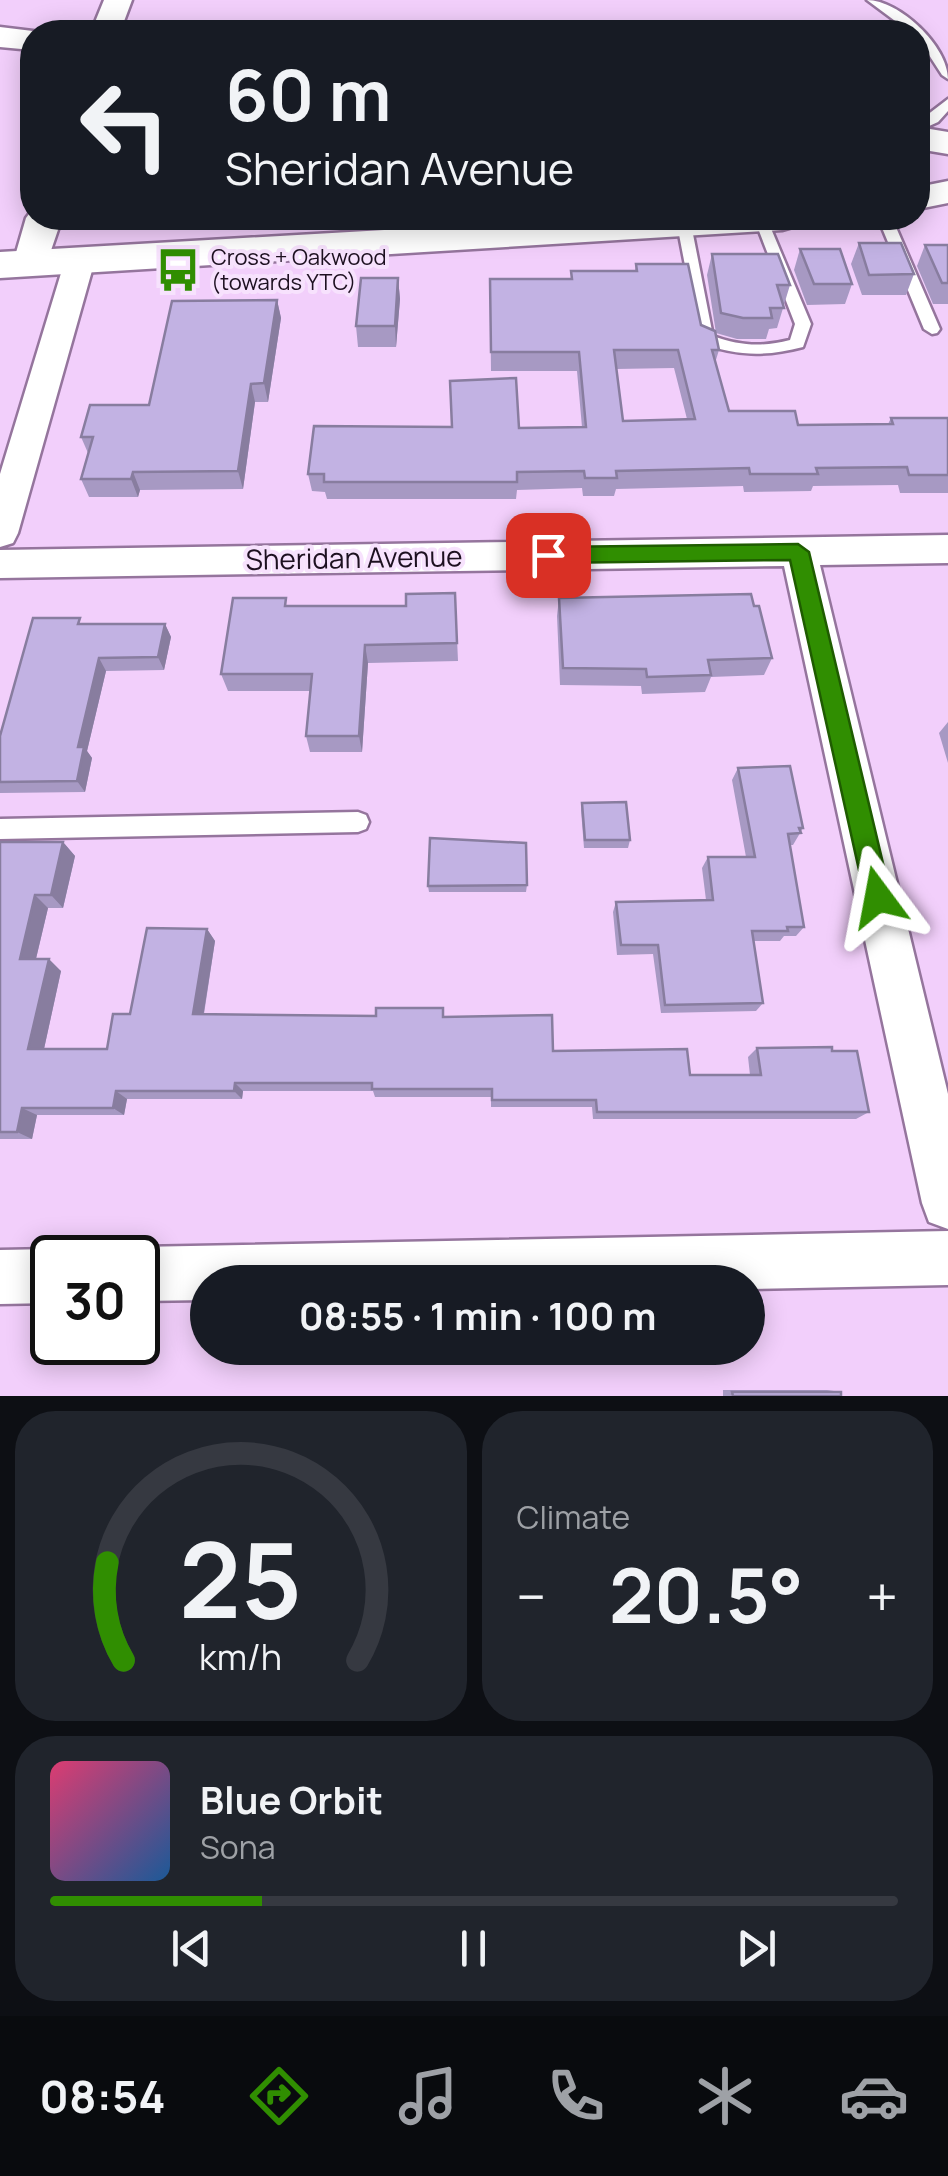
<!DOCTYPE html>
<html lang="en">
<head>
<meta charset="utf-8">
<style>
  :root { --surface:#171b24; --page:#20242c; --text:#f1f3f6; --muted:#9ea1a6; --line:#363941; --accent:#308e01 }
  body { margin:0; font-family:Manrope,sans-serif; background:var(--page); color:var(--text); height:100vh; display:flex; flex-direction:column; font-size:38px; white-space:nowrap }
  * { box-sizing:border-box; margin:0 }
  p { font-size:32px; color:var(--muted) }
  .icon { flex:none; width:55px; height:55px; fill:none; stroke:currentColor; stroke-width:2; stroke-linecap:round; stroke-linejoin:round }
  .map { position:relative; height:1396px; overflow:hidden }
  .side { display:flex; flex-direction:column; gap:15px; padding:15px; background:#0d0f14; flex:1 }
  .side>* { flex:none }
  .banner { position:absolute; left:20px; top:20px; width:910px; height:210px; border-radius:40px; box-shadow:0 5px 25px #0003; background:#171b24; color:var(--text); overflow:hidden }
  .speed { position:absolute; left:30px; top:1235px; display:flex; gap:20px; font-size:50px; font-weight:700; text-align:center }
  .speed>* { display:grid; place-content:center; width:130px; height:130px; border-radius:50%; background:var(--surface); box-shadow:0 5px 25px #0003; line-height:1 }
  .speed .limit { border:5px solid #111; border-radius:15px; background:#fff; color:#111 }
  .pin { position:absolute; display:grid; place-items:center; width:85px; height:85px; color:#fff; margin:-42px; border-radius:20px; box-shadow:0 5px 15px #0006 }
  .me { position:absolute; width:110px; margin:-55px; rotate:347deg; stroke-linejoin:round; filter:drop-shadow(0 0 8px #0008) }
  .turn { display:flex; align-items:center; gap:35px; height:210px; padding:0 40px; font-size:45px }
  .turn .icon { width:130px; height:130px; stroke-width:2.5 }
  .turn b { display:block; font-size:70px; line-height:85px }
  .big { font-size:75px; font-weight:700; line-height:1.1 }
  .side .card { flex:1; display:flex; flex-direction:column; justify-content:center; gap:15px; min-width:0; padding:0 35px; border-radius:40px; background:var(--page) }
  .side .dial { align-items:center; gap:0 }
  .dial svg { height:260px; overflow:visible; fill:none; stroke:var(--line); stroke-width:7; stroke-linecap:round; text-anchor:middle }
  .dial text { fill:var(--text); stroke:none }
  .song { display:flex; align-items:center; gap:30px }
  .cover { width:120px; height:120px; border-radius:15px; background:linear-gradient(135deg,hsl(340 70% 55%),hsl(210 70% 35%)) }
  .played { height:10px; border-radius:5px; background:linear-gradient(90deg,var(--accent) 25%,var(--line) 25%) }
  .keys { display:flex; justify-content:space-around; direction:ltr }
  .heat { display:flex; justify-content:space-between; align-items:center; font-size:55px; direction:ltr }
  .side .tiles { flex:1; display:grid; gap:15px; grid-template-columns:1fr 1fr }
  .card:last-child { grid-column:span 2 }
  .trip { position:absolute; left:190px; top:1265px; width:575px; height:100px; border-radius:50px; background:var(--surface); box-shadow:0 5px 25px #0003; font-weight:700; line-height:100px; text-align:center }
  .tabs { display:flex; height:160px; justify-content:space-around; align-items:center; background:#090b0e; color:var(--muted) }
  .tabs .icon { width:70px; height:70px }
  .tabs .active { color:var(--accent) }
  .tabs b { font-size:45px; color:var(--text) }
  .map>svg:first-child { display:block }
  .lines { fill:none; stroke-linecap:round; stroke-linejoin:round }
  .service-casing { stroke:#95759d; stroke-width:5 }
  .minor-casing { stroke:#95759d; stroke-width:5 }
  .tertiary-casing { stroke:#95759d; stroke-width:5 }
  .secondary-casing { stroke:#95759d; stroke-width:5 }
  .primary-casing { stroke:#95759d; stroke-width:5 }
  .service { fill:#fff; fill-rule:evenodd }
  .minor { fill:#fff; fill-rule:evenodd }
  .tertiary { fill:#fff; fill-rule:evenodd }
  .secondary { fill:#fff; fill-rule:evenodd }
  .primary { fill:#fff; fill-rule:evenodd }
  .wall { fill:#a799c3; fill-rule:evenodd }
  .shaded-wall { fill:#887d9f }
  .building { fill:#c2b2e3; stroke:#887d9f; stroke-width:2.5; fill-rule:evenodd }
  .route { fill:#308e01; stroke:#1f5c01; stroke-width:2.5 }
  .labels { text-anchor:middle; stroke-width:8; stroke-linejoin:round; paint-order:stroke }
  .far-poi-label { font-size:22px; fill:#1d1020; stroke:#f7e2fd; text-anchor:start }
  .street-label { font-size:28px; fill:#1d1020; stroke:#f7e2fd }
</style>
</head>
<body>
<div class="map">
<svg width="948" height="1396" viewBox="0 0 948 1396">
  <rect width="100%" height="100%" fill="#f2cffb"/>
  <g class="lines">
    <g class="service-casing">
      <path id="service" d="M 867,0 C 899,0 948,46 948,79 L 942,75 L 918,38 L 918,32 L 910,32 Z
        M 948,99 L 948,111 L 938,122 L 918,131 L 918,122 Z
        M 754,218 L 767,219 L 811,324 L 803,347 C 765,357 737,356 700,343 L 677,224 L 684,220 L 691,224 L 713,336 C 740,346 763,347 790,340 L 795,324 Z
        M 878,218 L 892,218 L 940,329 L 937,333 L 932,334 L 924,329 Z
        M 358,812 L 366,815 L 369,822 L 366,829 L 358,832 L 0,839 L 0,819 Z"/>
    </g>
    <g class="minor-casing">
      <path id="minor" d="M 80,251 L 90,254 L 95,260 L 18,533 L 13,543 L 0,547 L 0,474 L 65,260 L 70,254 Z
        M 948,535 L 948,563 L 820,565 L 948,1094 L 948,1229 L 929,1222 L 922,1203 L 784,566 L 0,578 L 0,550 Z
        M 948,1231 L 948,1285 L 748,1289 L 748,1282 L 208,1282 L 208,1300 L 138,1301 L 138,1258 L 118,1258 L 138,1247 Z
        M 52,1249 L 71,1258 L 52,1258 L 52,1303 L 0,1304 L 0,1250 Z"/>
    </g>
    <g class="tertiary-casing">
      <path id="tertiary" d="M 104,0 L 132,0 L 120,32 L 91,32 Z
        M 32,210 L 32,218 L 62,218 L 44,271 L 31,274 L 18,271 L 13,263 L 26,218 Z"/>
    </g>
    <g class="secondary-casing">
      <path id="secondary" d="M 948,181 L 948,203 L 918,209 L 918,187 Z
        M 593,218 L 801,218 L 796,226 L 782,230 L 0,278 L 0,252 Z"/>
    </g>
    <g class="primary-casing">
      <path id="primary" d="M 0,27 L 41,32 L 32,32 L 32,50 L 0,47 Z
        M 918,127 L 948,132 L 948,154 L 918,149 Z"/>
    </g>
    <use href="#service" class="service"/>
    <use href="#minor" class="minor"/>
    <use href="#tertiary" class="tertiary"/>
    <use href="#secondary" class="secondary"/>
    <use href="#primary" class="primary"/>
  </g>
  <path class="wall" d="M 859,243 L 914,274 L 906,295 L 862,295 L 851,264 Z
    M 925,245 L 948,245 L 948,304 L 933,304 L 917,266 Z
    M 800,249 L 852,284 L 845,304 L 807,305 L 794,270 Z
    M 712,254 L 790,285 L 777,328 L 769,329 L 766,339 L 737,339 L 716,333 L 707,275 Z
    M 636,264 L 701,325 L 719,350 L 715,363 L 729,411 L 798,425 L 888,424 L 891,418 L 948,418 L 948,493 L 900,493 L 898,485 L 813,486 L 811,491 L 744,492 L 743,486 L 616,489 L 614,496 L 583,496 L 582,488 L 517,490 L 516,499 L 327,499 L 325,492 L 312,491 L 308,474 L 519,428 L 582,427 L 577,371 L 491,371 L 490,279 L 571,279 L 571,271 L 635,271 ZM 674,368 L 687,419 L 623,421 L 616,369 Z
    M 398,278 L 400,299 L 396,347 L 358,347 L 356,326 Z
    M 277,300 L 281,318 L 268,402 L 255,402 L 243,489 L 140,490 L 138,497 L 89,497 L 81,479 L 88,453 L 81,437 L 149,405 Z
    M 455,593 L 458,661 L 368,663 L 362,752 L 310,752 L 306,736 L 310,691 L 228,691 L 221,674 L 288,606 L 406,606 Z
    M 559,598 L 754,606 L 772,658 L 764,675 L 711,677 L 705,692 L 642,694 L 641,686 L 560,685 L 557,616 Z
    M 83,624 L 165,624 L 171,637 L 164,670 L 106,671 L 87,751 L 92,758 L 85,792 L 0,793 L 0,736 Z
    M 948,722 L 948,763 L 939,733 Z
    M 738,768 L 803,828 L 793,845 L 790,845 L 804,927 L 796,936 L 784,936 L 780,941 L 753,941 L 763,1003 L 756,1011 L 661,1013 L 653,954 L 617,955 L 613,912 L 616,902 L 706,900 L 702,868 L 708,857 L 746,857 L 732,780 Z
    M 582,803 L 630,840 L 628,848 L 584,848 L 581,810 Z
    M 0,842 L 63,842 L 75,856 L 63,908 L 48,908 L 36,959 L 61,971 L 44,1049 L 107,1049 L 130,1014 L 207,929 L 215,941 L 204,1014 L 376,1016 L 443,1008 L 444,1017 L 553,1051 L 690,1075 L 750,1075 L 748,1057 L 757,1048 L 832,1051 L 869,1112 L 856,1119 L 593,1119 L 592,1107 L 491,1107 L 491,1097 L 375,1097 L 373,1091 L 243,1091 L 242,1099 L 127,1099 L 124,1115 L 37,1115 L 32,1139 L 0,1139 Z
    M 527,885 L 526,892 L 429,892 L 428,886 Z
    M 723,1390 L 827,1390 L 841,1392 L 841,1396 L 723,1396 Z"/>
  <path class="shaded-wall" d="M 398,278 L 400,299 L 396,347 L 395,326 Z
    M 277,300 L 281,318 L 268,402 L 264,383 Z
    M 251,384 L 255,402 L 243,489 L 238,471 Z
    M 133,472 L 140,490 L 138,497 L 131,479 Z
    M 165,624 L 171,637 L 164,670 L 158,657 Z
    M 365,645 L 368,663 L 362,752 L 359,736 Z
    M 99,658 L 106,671 L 87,751 L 92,758 L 85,792 L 77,781 L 78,747 Z
    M 63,842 L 75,856 L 63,908 L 51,895 Z
    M 35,895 L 48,908 L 33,971 L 20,959 Z
    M 207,929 L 215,941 L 202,1024 L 193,1014 Z
    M 49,959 L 61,971 L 42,1058 L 28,1049 Z
    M 235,1083 L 243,1091 L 242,1099 L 234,1091 Z
    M 116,1091 L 127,1099 L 124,1115 L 113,1108 Z
    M 22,1108 L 37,1115 L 32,1139 L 17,1132 Z"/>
  <path class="building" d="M 859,243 L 901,243 L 914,274 L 869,275 Z
    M 925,245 L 948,245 L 948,283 L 942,283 Z
    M 800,249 L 840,249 L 852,284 L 814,284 Z
    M 712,254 L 778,254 L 790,285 L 777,285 L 784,308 L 770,308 L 772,318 L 743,318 L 721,313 Z
    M 636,264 L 688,264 L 701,325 L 715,331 L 719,350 L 712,350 L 729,411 L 795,411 L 798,425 L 893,424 L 891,418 L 948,418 L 948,475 L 909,475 L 907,467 L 816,468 L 818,474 L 750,474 L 749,468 L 616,471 L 617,478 L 585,478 L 584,471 L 517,472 L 517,482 L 324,482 L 324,474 L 308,474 L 314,426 L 452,427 L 450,381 L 516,378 L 519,428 L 586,427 L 579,352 L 491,352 L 490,279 L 572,279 L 571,271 L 637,271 ZM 614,350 L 678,350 L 695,419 L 623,421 Z
    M 361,278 L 398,278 L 395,326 L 356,326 Z
    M 277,300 L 264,383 L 251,384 L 238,471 L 133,472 L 131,479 L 81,479 L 93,437 L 81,437 L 90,405 L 149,405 L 172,301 Z
    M 455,593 L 457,643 L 365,645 L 359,736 L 306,736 L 312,674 L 221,674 L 233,598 L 286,598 L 285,606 L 406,606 L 406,594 Z
    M 751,594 L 754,606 L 759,606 L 772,658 L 708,660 L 711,675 L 647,677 L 646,669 L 563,668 L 559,598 Z
    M 33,618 L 80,618 L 78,624 L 165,624 L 158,657 L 99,658 L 78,747 L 84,747 L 77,781 L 0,782 L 0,736 Z
    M 790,766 L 803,828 L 799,828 L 801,833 L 788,834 L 804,927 L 787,927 L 788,931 L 752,931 L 763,1003 L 665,1005 L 658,945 L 621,945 L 616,902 L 713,900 L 708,857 L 755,857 L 738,768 Z
    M 626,802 L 630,840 L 585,840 L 582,803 Z
    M 430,838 L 526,843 L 527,885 L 428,886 Z
    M 0,842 L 63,842 L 51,895 L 35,895 L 20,959 L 49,959 L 28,1049 L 107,1049 L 113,1014 L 130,1014 L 147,928 L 207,929 L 193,1014 L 376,1016 L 376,1008 L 443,1008 L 443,1017 L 552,1015 L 553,1051 L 687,1049 L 690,1075 L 761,1075 L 757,1048 L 832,1047 L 832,1051 L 857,1051 L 869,1112 L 597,1112 L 596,1100 L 492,1100 L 492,1089 L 372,1089 L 372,1083 L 235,1083 L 234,1091 L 116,1091 L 113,1108 L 22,1108 L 17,1132 L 0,1132 Z
    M 732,1392 L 841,1392 L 841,1396 L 733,1396 Z"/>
  <path class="route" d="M 798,544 L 809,552 L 891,897 L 887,906 L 878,909 L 869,906 L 865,897 L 790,560 L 548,563 L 538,555 L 548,547 Z"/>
  <defs>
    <g id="bus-bare" transform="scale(3.45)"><path d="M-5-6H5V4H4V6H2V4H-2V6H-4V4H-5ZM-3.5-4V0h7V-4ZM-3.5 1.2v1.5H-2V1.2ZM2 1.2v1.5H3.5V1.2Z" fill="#308e01" stroke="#f7e2fd" stroke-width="2.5" paint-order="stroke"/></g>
  </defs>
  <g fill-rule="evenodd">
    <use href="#bus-bare" x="178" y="270"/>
  </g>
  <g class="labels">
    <g class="far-poi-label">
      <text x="211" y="265">Cross + Oakwood<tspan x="211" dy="25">(towards YTC)</tspan></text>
    </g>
    <g class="street-label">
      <text transform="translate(354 558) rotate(-1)" y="10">Sheridan Avenue</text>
    </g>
  </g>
</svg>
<div class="speed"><div class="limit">30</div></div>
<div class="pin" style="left:548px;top:555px;background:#d93025"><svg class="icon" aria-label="arrive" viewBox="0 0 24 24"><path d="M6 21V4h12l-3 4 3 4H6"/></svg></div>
<svg class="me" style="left:878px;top:897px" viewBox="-20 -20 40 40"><path d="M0-17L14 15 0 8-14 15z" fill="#308e01" stroke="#fff" stroke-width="4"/></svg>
<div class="trip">08:55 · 1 min · 100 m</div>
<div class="banner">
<div class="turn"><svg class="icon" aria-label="left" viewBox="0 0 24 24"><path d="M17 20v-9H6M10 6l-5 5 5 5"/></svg><div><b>60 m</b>Sheridan Avenue</div></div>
</div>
</div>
<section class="side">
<div class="tiles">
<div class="card dial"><svg viewBox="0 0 100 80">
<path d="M14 69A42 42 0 1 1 86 69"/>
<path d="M14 69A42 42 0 0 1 9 39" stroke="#308e01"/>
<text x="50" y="56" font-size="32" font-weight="700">25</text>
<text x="50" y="72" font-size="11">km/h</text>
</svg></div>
<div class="card"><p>Climate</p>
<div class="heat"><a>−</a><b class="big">20.5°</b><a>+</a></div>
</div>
<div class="card">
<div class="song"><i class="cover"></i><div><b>Blue Orbit</b><p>Sona</p></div></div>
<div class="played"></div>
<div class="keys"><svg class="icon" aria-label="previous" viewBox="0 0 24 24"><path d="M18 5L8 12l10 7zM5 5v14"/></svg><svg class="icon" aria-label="pause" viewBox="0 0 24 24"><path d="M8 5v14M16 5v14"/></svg><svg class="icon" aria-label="next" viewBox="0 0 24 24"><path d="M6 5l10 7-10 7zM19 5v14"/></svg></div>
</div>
</div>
</section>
<nav class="tabs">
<b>08:54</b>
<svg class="icon active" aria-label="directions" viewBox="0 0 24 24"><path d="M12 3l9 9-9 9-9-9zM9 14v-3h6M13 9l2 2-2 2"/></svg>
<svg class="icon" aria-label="music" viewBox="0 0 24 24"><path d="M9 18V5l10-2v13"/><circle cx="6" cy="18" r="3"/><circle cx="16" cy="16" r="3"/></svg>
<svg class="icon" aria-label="phone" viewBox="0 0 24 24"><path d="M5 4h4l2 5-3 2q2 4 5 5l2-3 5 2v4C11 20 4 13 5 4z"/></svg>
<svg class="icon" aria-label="climate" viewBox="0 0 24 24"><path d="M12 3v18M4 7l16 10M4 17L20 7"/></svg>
<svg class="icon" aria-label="car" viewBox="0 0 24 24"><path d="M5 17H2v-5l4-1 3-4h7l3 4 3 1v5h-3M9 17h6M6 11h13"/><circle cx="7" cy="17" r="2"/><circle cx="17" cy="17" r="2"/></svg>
</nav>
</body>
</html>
